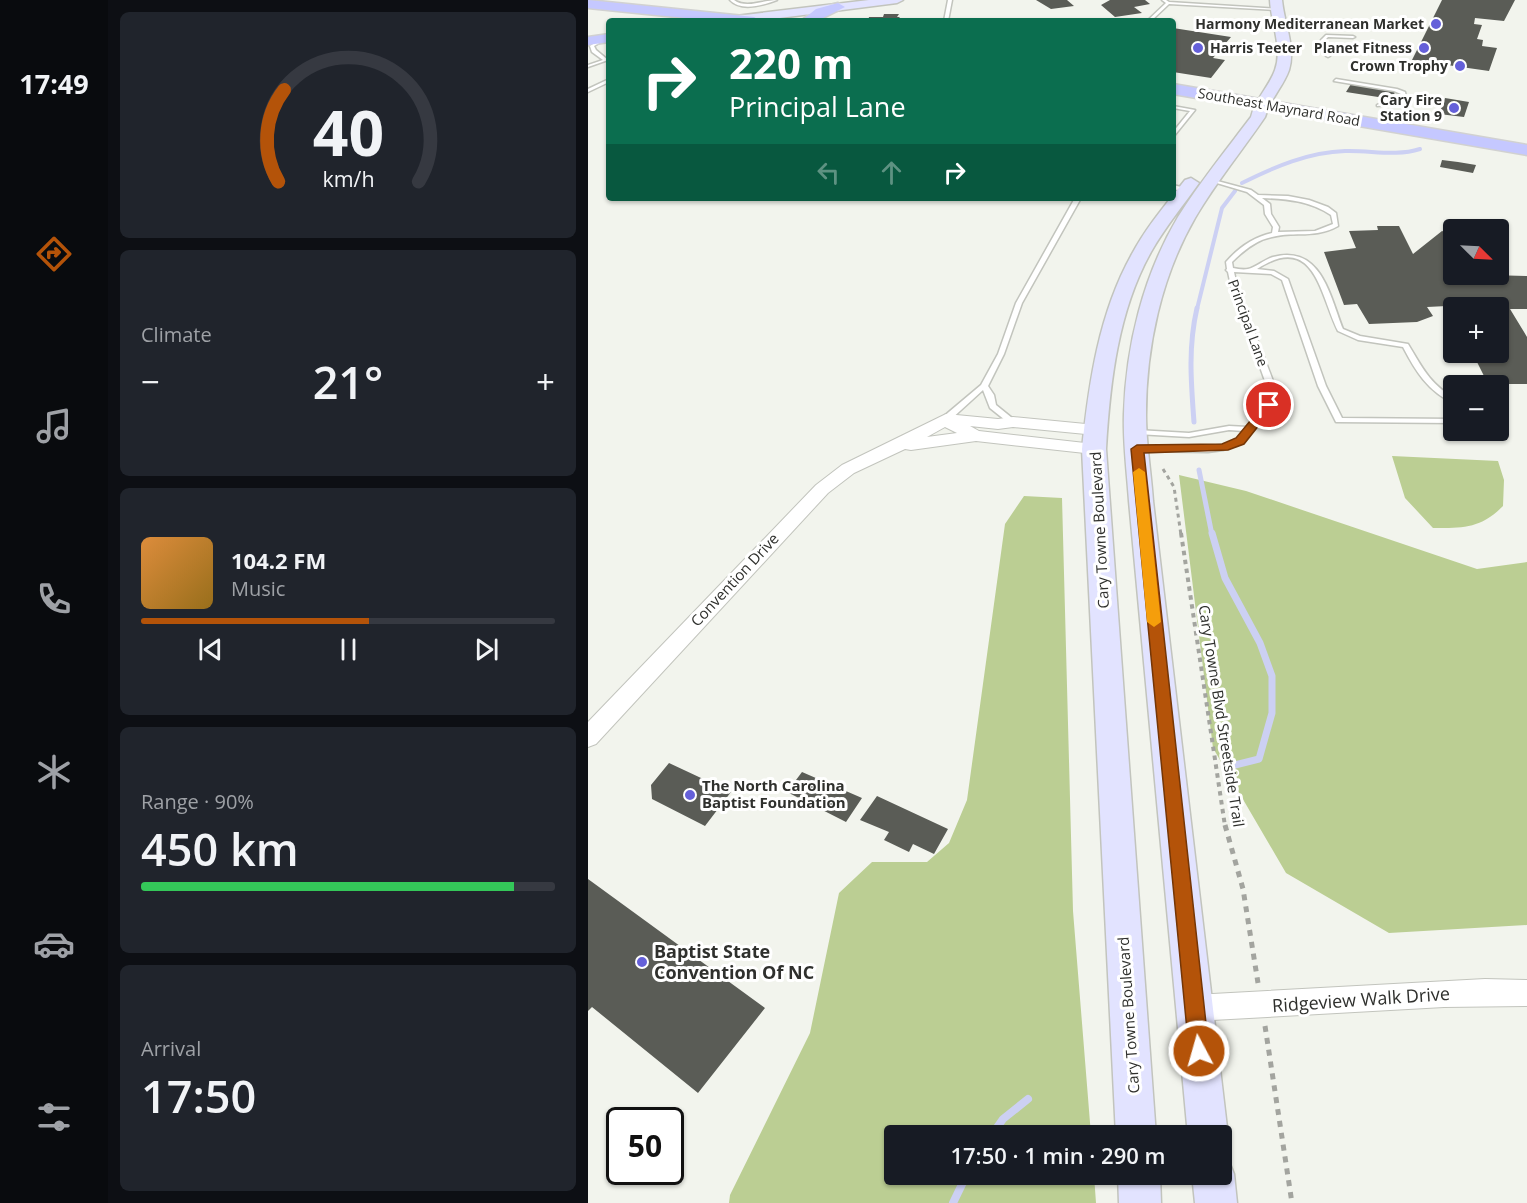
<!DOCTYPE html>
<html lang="en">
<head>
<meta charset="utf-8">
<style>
  :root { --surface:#171b24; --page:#20242c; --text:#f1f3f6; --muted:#9ea1a6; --line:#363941; --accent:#b45309 }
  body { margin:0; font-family:"Open Sans",sans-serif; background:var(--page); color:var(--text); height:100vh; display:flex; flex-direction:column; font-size:22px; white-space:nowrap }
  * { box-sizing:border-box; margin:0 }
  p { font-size:20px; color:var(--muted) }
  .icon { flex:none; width:33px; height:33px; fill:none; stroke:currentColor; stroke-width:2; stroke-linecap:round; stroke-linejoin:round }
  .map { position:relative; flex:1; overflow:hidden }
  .details { display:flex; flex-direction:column; gap:12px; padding:12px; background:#0d0f14; width:480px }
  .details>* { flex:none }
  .hud { position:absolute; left:18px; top:18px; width:570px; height:183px; border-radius:6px; box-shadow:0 2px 4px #0004; background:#0b6e4f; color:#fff; overflow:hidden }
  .needle { width:39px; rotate:114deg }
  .controls { position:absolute; left:855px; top:219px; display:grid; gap:12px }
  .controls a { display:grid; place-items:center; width:66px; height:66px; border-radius:6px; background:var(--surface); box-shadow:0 2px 4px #0004; font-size:30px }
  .speed { position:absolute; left:18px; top:1107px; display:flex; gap:12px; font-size:30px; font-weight:700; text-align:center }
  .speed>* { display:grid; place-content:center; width:78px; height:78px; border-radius:50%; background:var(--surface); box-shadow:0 2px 4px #0004; line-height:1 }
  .speed .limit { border:3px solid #111; border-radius:9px; background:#fff; color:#111 }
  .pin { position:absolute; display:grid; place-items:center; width:51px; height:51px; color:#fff; margin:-26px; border:3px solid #fff; border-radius:50%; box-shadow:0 2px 6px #0007 }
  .me { position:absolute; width:66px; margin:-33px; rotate:354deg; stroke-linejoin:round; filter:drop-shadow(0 0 4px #0008) }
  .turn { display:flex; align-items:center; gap:21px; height:126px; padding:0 24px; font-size:27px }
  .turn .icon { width:78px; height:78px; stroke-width:2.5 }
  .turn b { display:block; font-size:42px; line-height:51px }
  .lanes { display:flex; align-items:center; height:57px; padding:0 24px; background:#0003; justify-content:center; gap:30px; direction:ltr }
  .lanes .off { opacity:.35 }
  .big { font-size:45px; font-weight:600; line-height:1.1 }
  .details .tile { flex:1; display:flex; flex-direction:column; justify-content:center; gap:9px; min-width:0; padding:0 21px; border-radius:9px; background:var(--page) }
  .details .dial { align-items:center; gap:0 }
  .dial svg { height:156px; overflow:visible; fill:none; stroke:var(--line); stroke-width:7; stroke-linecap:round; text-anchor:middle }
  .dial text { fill:var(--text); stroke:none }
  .song { display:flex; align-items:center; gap:18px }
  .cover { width:72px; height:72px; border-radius:9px; background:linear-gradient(135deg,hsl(30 70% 55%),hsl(40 70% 35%)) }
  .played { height:6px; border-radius:3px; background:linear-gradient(90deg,var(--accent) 55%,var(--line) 55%) }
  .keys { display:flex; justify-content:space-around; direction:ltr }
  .heat { display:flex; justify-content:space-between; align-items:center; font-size:33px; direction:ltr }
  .charge { height:9px; border-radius:4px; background:linear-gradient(90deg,#34c759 90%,var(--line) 0) }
  .trip { position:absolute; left:296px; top:1125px; width:348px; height:60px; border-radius:6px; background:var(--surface); box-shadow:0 2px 4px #0004; font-weight:600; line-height:60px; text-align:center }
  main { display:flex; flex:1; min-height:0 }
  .tabs { display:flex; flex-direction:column; width:108px; justify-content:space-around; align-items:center; background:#090b0e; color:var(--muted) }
  .tabs .icon { width:42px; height:42px }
  .tabs .selected { color:var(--accent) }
  .tabs b { font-size:27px; color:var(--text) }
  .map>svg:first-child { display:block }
  .green { fill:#bbce93 }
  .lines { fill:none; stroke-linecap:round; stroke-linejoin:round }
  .stream-far3 { stroke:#ccd0f3; stroke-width:4 }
  .stream-far2 { stroke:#ccd0f3; stroke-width:5 }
  .stream-far1 { stroke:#ccd0f3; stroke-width:7 }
  .stream { stroke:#ccd0f3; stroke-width:8 }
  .building { fill:#5a5c56 }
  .lane-casing { stroke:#c2c4bd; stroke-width:3 }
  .street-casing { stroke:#c2c4bd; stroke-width:2 }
  .secondary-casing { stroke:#c2c4bd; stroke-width:3 }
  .primary-casing { stroke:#d1d1d1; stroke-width:3 }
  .path-far2 { stroke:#a3a49f; stroke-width:3; stroke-dasharray:4 4; stroke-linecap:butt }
  .path-far1 { stroke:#a3a49f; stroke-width:4; stroke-dasharray:4.5 4.5; stroke-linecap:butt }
  .path { stroke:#a3a49f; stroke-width:5; stroke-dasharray:6 6; stroke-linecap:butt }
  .lane { fill:#fff; fill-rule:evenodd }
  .street { fill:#fff; fill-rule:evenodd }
  .secondary { fill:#e2e3ff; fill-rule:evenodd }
  .primary { fill:#c5c8ff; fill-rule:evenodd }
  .route { fill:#b45309; stroke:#753606; stroke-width:1.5 }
  .slow { fill:#f59e0b }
  .poi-dot { fill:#6560d9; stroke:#fff; stroke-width:2 }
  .labels { text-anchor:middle; stroke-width:6; stroke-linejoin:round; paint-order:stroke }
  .far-poi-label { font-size:14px; font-weight:bold; fill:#2f302d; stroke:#fff; text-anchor:end }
  .far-street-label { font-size:14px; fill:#2f302d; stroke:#fff }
  .street-label { font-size:15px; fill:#2f302d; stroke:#fff }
  .poi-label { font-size:15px; font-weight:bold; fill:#2f302d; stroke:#fff; text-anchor:start }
  .near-poi-label { font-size:18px; font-weight:bold; fill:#2f302d; stroke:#fff; text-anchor:start }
  .near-street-label { font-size:18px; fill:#2f302d; stroke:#fff }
</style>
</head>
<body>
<main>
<nav class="tabs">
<b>17:49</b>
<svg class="icon selected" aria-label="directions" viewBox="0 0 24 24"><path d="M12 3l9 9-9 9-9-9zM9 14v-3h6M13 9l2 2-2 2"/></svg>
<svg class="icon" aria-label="music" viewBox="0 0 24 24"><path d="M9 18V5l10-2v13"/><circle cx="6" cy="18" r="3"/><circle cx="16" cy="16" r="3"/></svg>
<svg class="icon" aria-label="phone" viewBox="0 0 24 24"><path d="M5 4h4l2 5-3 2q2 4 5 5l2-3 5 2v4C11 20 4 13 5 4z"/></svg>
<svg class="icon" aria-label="climate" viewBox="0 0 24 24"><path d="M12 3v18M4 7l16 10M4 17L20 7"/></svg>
<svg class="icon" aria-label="car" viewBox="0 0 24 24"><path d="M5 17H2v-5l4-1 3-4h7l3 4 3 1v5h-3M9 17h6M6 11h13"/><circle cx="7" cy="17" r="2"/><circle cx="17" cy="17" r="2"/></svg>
<svg class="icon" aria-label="filters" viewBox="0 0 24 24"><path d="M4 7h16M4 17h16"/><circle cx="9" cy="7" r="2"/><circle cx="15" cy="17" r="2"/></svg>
</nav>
<section class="details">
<div class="tile dial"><svg viewBox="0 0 100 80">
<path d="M14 69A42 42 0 1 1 86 69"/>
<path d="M14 69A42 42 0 0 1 17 22" stroke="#b45309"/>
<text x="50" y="56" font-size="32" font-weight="700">40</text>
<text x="50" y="72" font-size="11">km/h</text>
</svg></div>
<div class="tile"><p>Climate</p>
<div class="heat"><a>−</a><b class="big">21°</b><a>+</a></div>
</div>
<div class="tile">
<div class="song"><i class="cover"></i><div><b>104.2 FM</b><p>Music</p></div></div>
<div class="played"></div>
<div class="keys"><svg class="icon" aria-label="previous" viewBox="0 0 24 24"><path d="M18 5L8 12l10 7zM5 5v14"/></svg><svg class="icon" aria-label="pause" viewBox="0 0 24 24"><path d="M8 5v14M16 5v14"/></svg><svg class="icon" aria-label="next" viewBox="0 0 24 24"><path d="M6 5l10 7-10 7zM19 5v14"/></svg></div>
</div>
<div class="tile"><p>Range · 90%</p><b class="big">450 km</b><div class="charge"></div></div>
<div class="tile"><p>Arrival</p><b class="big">17:50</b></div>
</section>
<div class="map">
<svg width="939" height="1203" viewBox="0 0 939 1203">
  <rect width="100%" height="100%" fill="#f2f4ed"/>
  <path class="green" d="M 804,456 L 910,461 L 916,480 L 915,506 C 892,529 875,528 845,528 L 817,498 Z
    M 591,475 L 658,491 L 889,569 L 939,562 L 939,925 L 801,933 L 698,873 L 625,748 Z
    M 436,496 L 474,498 L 485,911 L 503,1135 L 306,1136 L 306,1174 L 506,1175 L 508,1203 L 141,1203 L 142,1195 L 222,1033 L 251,893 L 284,862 L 339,862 L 361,843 L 379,800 L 417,524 Z"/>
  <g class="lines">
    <path class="stream-far3" d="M 654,183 C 686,167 721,152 757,151 C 783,150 807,157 832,149
      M 609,309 L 634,208 L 647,191"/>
    <path class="stream-far2" d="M 606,422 C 603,382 600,347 609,308
      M 611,470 L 624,535"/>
    <path class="stream-far1" d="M 624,533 L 637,578 L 672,643 L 684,676 L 684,713 L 671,759 L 647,765"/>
    <path class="stream" d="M 403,1136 L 415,1119 L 440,1099
      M 365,1203 L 379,1174"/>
  </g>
  <path class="building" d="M 448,0 L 479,0 L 486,6 L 463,9 Z
    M 557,0 L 562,4 L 546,7 L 554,13 L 527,17 L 513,5 L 522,0 Z
    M 854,0 L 927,0 L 916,21 L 887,18 L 886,24 L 894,25 L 889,39 L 895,40 L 894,46 L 909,48 L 901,71 L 824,60 Z
    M 296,14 L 311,14 L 309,17 L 312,17 L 308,21 L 280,21 L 281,17 L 295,17 Z
    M 585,28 L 643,37 L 625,58 L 637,60 L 623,78 L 585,72 Z
    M 740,44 L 751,44 L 756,53 L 742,51 Z
    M 763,84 L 799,90 L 808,91 L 803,99 L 758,92 Z
    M 857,98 L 881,102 L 876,117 L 851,114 Z
    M 854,160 L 870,162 L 888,165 L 885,173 L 852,167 Z
    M 789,226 L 811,226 L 825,254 L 854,231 L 866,235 L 866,274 L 939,276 L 939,309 L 922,309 L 939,337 L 939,384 L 900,384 L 884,352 L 910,352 L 910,308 L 866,308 L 866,318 L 859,306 L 839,307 L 845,316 L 829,322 L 781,324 L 769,304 L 756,305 L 736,252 L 768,248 L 761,231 L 790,230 Z
    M 81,763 L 143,792 L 117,826 L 64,799 L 63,785 Z
    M 214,772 L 274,798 L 258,822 L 199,792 Z
    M 289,796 L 360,829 L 346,854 L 325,844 L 321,852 L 296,840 L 301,832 L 272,820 Z
    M 0,879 L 177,1008 L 110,1093 L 4,1007 L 0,1011 Z"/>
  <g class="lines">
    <g class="lane-casing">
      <path id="lane" d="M 142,0 L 146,0 C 158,9 175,0 189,0 C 176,5 153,12 142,0 Z
        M 360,0 L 364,0 L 360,21 L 356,21 Z
        M 574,0 L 578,0 L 581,2 L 690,9 L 688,10 L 581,4 L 563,21 L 559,21 L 578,3 Z
        M 738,35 L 765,36 L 767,37 L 765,38 L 740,37 L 737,40 L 742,56 L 740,57 L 738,56 L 733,40 Z
        M 15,38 L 16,40 L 6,46 L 8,50 L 20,60 L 0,67 L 0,65 L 15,60 L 4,52 L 2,46 Z
        M 21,79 L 21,82 L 0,92 L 0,89 Z
        M 748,79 L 809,89 L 817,92 L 818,97 L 814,104 L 789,106 L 789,105 L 791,104 L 810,102 L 814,97 L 813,94 L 806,91 L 746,81 Z
        M 585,106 L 607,110 L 586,136 L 585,132 L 602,111 L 585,108 Z
        M 622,179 L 663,190 L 670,195 L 700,196 L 721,200 L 740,207 L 748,213 L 750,226 C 727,239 708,231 684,237 C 668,240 655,251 644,262 L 645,268 C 650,269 655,270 660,269 C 667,268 677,259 685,257 C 733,244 742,296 755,329 L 772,336 L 820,344 C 834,367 841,383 866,398 L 866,403 C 840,392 827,370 815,347 L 770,340 L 750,331 C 732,295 727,231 669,269 L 686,271 L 700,279 L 738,386 L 754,418 L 866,419 L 866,423 L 748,422 L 730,386 L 694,280 L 683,274 L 646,272 L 649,286 L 685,381 L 687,397 L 685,405 L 655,443 L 635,450 L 620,452 L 547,451 L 546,449 L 547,447 L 550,446 C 572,446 633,451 650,439 C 652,437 654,434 656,431 L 641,430 L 601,437 L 549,434 L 545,432 L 549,430 L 601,433 L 641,426 L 660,427 L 677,405 L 679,397 L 677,381 L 643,286 L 640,272 L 638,270 L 639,269 L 638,262 C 650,248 666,237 684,233 L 685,227 L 677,214 L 676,205 L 659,192 L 622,181 ZM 674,198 C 699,199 722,201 743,215 L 745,224 L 727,231 L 690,232 L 691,227 L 683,214 L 682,204 Z
        M 585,185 L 601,189 L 602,190 L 599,192 L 585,189 Z
        M 487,198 L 493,198 L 434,303 L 416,354 L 400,386 L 406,395 L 408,405 L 429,422 L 425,424 L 422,424 L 402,408 L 395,390 L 361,421 L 355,421 L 355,417 L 393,385 L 410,354 L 428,303 Z"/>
    </g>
    <g class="street-casing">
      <path id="street" d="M 358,414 L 410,419 L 425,417 L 508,425 L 514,426 L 516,430 L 514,434 L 508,435 L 425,427 L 410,429 L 382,426 L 391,431 L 506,444 L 512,445 L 514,449 L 512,453 L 506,454 L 388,441 L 323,450 L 317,449 L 266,473 L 240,493 L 8,744 L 0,747 L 0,722 L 228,485 L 254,465 ZM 357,427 L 369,433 L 339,437 Z
        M 897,979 L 939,980 L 939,1006 L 856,1007 L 606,1021 L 596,1018 L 593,1008 L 596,998 L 606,995 Z"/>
    </g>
    <g class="secondary-casing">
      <path id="secondary" d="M 281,0 L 315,0 L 309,3 L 169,21 L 142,20 L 148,16 Z
        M 682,0 L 694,0 C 696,23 708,47 701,70 C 695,87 682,99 677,117 C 654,151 628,182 607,218 C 573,277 558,347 558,415 C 558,444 563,472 565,501 L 640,1136 L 633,1151 L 633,1136 L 600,1136 L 541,501 C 539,472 535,443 536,414 C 538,346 555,276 590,217 C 612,182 638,150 663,117 C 667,99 681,87 687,70 C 695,48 683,23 682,0 Z
        M 603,178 L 611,183 C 595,206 577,227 563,252 C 530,311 522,382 518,449 L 568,1136 L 528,1136 L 494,449 C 501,382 511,313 544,254 C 559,226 579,203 597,180 Z
        M 633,1157 L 640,1159 L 646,1174 L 649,1203 L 607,1203 L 604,1174 L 633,1174 Z
        M 530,1174 L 572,1174 L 573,1203 L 531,1203 Z"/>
    </g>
    <g class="primary-casing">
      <path id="primary" d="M 0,0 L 166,17 L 173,21 L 127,21 L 0,8 Z
        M 250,3 L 257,7 L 229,21 L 213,21 L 228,9 Z
        M 21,34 L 21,42 L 0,45 L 0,37 Z
        M 585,84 L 939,145 L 939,155 L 585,94 Z"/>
    </g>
    <path class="path-far2" d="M 575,469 L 586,487 L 593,535"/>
    <path class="path-far1" d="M 593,533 L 637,826"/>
    <path class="path" d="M 637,825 L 655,889 L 670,983
      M 677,1026 L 704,1203"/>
    <use href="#lane" class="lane"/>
    <use href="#street" class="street"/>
    <use href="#secondary" class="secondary"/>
    <use href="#primary" class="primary"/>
  </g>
  <path class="route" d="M 681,402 L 687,405 L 656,444 L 640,450 L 556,453 L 621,1051 L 618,1057 L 611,1060 L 604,1057 L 601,1051 L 543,449 L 549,445 L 634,444 L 648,438 L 677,403 Z"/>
  <path class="slow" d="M 551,468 L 557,472 L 573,622 L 566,627 L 559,622 L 545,472 Z"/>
  <g class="poi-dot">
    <circle cx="848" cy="24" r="6"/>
    <circle cx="610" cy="48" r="6"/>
    <circle cx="836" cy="48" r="6"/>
    <circle cx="872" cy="66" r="6"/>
    <circle cx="866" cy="108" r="6"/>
    <circle cx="102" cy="795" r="6"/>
    <circle cx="54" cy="962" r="6"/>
  </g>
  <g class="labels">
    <g class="far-poi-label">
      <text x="836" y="29">Harmony Mediterranean Market</text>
      <text x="622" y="53" text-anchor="start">Harris Teeter</text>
      <text x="824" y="53">Planet Fitness</text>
      <text x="860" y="71">Crown Trophy</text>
      <text x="854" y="105">Cary Fire<tspan x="854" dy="16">Station 9</tspan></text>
    </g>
    <g class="far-street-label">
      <text transform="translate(691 107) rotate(10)" y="5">Southeast Maynard Road</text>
      <text transform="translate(660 323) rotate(70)" y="5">Principal Lane</text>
    </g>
    <g class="street-label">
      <text transform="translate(512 530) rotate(-93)" y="5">Cary Towne Boulevard</text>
      <text transform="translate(147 580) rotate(-47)" y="5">Convention Drive</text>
      <text transform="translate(633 716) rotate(81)" y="5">Cary Towne Blvd Streetside Trail</text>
      <text transform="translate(541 1015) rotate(-94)" y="5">Cary Towne Boulevard</text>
    </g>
    <g class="poi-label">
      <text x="114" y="791">The North Carolina<tspan x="114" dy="17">Baptist Foundation</tspan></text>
    </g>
    <g class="near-poi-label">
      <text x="66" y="958">Baptist State<tspan x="66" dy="21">Convention Of NC</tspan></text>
    </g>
    <g class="near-street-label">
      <text transform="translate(773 1000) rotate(-4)" y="6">Ridgeview Walk Drive</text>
    </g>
  </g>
</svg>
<div class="controls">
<a><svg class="needle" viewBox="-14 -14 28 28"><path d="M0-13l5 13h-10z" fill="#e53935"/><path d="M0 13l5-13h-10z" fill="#9ea1a6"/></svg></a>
<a>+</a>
<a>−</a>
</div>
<div class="speed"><div class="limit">50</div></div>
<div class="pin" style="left:681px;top:405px;background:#d93025"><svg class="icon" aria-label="arrive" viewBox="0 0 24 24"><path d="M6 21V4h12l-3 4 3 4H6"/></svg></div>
<svg class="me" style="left:611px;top:1051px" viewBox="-20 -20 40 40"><circle r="17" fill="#b45309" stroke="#fff" stroke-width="3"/><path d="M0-11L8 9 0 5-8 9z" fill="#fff"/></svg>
<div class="trip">17:50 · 1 min · 290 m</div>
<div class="hud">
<div class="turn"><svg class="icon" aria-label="right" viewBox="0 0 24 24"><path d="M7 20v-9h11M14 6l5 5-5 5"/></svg><div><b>220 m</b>Principal Lane</div></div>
<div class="lanes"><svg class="icon off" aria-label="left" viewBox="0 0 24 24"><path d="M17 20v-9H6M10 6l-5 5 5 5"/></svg><svg class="icon off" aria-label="ahead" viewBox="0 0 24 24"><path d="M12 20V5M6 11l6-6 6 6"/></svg><svg class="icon" aria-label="right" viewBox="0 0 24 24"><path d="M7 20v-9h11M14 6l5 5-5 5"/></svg></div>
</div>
</div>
</main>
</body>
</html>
